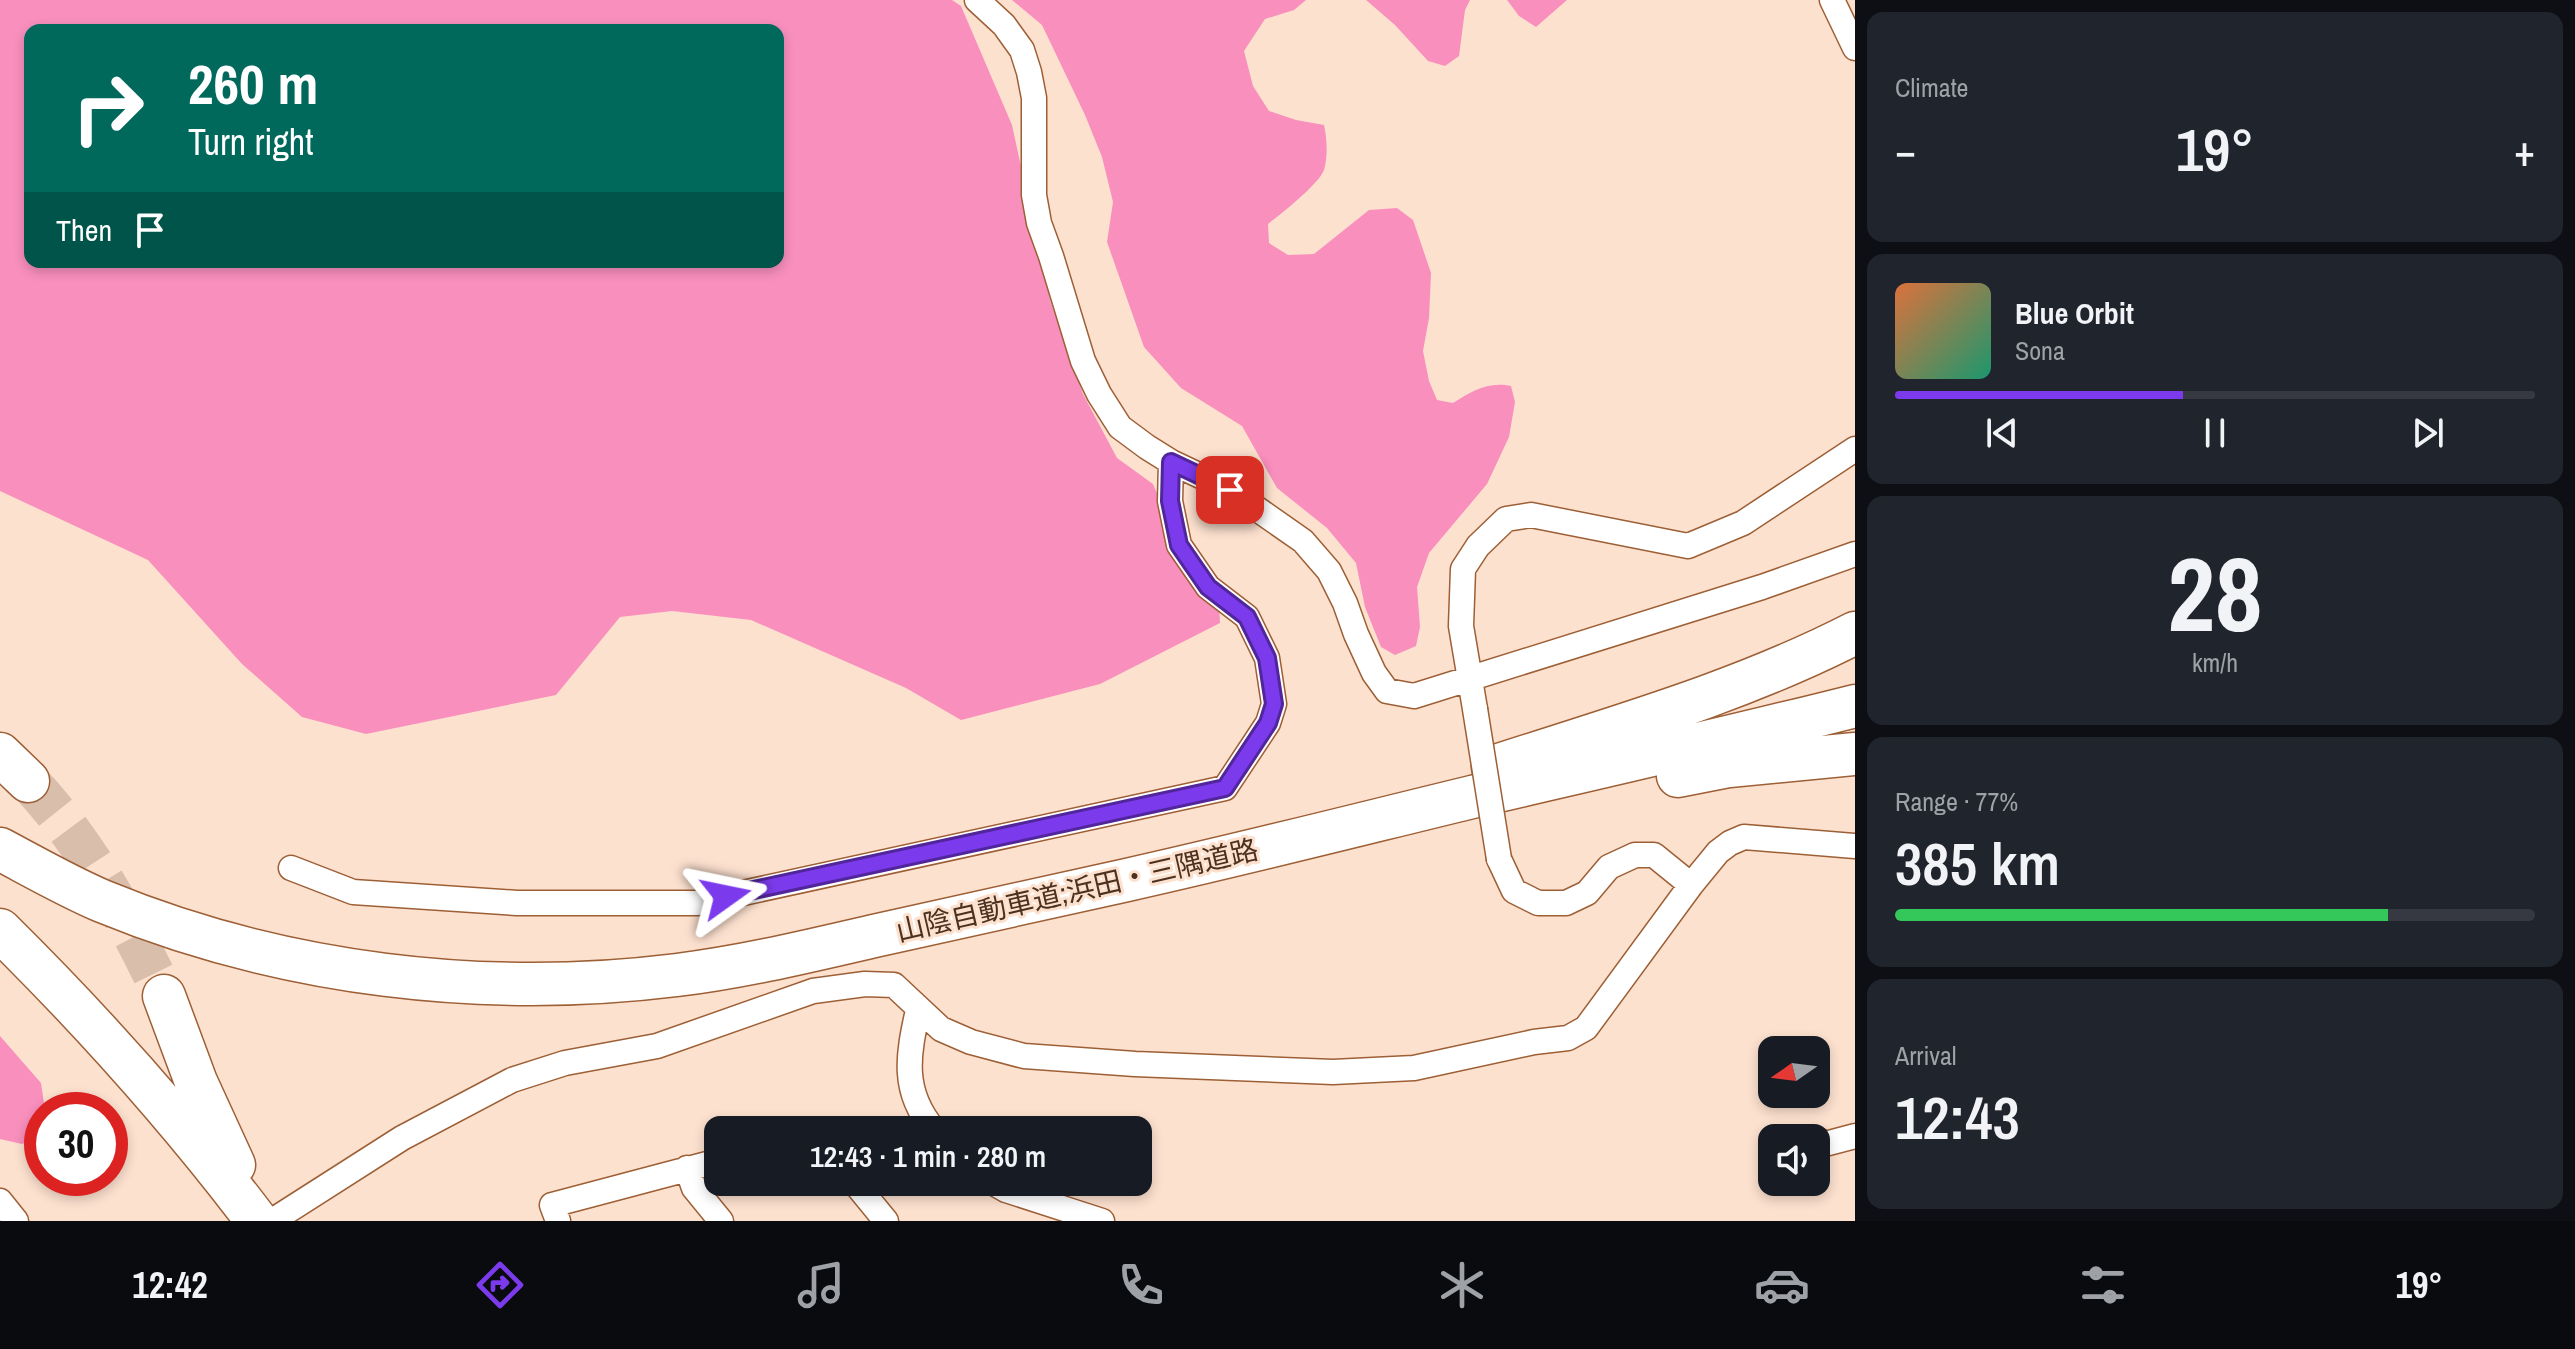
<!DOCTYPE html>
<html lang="en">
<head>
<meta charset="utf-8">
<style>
  :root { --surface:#171b24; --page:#20242c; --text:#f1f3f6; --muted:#9ea1a6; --line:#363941; --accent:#7c3aed }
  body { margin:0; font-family:"Archivo Narrow","Noto Sans JP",sans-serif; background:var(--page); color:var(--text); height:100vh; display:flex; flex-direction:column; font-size:30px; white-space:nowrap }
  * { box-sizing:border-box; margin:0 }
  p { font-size:26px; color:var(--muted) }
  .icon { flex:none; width:44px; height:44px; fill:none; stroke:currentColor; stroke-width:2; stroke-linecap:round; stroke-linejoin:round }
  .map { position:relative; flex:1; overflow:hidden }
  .side { display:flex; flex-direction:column; gap:12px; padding:12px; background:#0d0f14; width:720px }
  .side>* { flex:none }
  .top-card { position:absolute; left:24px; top:24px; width:760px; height:244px; border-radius:16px; box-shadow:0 4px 12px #0003; background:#00695c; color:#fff; overflow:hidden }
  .needle { width:52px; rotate:256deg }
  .controls { position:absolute; left:1758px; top:1036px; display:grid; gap:16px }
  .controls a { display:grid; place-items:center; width:72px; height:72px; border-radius:16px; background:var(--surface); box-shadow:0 4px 12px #0003; font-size:40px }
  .speed { position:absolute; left:24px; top:1092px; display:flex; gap:16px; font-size:40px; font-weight:700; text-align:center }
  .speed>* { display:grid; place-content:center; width:104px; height:104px; border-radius:50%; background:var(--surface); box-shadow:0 4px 12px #0003; line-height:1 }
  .speed .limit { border:12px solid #d22; background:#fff; color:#111 }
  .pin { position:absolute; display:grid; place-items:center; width:68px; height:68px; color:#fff; margin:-34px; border-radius:16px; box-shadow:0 4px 12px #0006 }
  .me { position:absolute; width:88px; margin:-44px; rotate:78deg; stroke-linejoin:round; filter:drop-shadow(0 0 6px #0008) }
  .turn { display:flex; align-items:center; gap:28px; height:168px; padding:0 32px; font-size:36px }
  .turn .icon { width:104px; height:104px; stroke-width:2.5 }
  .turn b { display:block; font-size:56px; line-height:68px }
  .then { display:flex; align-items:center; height:76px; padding:0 32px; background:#0003; gap:16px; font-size:30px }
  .big { font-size:60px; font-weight:600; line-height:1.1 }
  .side .widget { flex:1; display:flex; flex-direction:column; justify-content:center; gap:12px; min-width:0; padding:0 28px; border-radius:16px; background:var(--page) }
  .side .dial { align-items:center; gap:0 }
  .dial b { font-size:104px; line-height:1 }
  .song { display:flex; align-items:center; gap:24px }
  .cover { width:96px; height:96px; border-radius:12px; background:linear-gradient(135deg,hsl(20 70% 55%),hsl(160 70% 35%)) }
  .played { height:8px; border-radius:4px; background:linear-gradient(90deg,var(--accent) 45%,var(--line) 45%) }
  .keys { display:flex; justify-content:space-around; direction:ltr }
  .heat { display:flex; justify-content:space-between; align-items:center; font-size:44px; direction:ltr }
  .charge { height:12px; border-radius:6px; background:linear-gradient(90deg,#34c759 77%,var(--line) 0) }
  .trip { position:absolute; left:704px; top:1116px; width:448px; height:80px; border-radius:16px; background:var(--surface); box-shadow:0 4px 12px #0003; font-weight:600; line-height:80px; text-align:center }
  .tab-bar { display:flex; height:128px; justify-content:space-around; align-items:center; background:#090b0e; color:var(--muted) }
  .tab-bar .icon { width:56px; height:56px }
  .tab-bar .on { color:var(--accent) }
  .tab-bar b { font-size:36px; color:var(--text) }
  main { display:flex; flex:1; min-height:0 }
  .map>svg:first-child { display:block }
  .green { fill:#f98fbd; fill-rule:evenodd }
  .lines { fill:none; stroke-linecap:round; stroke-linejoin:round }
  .motorway-tunnel { stroke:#dabeac; stroke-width:42; stroke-dasharray:42 21; stroke-linecap:butt }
  .minor-casing { stroke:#9d5f35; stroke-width:27 }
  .motorway-casing { stroke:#9d5f35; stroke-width:45 }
  .minor { stroke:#fff; stroke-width:24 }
  .motorway { stroke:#fff; stroke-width:42 }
  .minor-bridge-casing { stroke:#9d5f35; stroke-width:27; stroke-linecap:butt }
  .minor-bridge { stroke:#fff; stroke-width:24 }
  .route-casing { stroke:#51269a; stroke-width:20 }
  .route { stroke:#7c3aed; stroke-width:14 }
  .labels { text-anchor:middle; stroke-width:6; stroke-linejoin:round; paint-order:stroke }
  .street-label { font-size:28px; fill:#4c311f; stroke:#fde1cf }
</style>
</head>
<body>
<main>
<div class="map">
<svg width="1855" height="1221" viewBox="0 0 1855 1221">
  <rect width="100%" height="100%" fill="#fde1cf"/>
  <path class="green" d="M 0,0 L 952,0 L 961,6 L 1012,125 L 1050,300 L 1083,394 L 1117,458 L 1153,484 L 1199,591 L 1219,604 L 1220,623 L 1100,684 L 961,720 L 906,688 L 751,620 L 672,611 L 620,617 L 556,695 L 366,734 L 302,717 L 242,664 L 148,560 L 0,491 ZM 30,30 L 778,30 L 778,262 L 30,262 Z
    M 1012,0 L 1306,0 L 1294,10 L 1265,19 L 1244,51 L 1253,86 L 1269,111 L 1296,120 L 1324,125 C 1327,138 1328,157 1324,170 C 1318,185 1282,213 1268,224 L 1269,243 L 1288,255 L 1314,254 L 1369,210 L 1397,208 L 1413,220 L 1431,273 L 1429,318 L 1423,351 L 1429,381 L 1437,400 L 1453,403 C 1472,391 1488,381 1511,386 L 1515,402 L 1509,437 L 1487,484 L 1429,553 L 1417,587 L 1420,627 L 1416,646 L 1395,655 L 1381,647 L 1365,607 L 1356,563 L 1327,528 L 1277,488 L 1242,426 L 1181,388 L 1144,347 L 1107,242 L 1113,202 L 1102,157 L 1085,115 L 1042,25 Z
    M 1366,0 L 1470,0 L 1465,10 L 1459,56 L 1445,66 L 1428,61 L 1395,25 Z
    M 1507,0 L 1567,0 L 1536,27 L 1519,16 Z
    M 0,1036 L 41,1083 L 45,1110 L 42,1110 L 42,1131 L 38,1139 L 22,1144 L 0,1139 Z"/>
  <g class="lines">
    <path class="motorway-tunnel" d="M 28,781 C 87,843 128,920 164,996"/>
    <g class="minor-casing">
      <path id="minor" d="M 977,0 L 1004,25 L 1022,50 L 1029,72 L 1034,98 L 1034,195 L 1039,223 L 1051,256 L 1083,361 L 1099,394 L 1120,427 L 1147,447 L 1171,462 L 1230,490 L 1303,541 L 1329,571 L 1345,603 L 1356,634 L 1374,673 L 1387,691 L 1414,696 L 1762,587 L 1855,554
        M 1832,0 L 1855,48
        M 1475,709 L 1461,626 L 1463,569 L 1478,546 L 1506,519 L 1531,515 L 1688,546 L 1743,523 L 1855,449
        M 1499,859 L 1514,891 L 1538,903 L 1566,903 L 1587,893 L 1609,867 L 1635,855 L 1654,855 L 1691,885
        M 291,868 L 353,892 L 517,903 L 697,903 L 1225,788 L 1268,723 L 1274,704 L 1267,658 L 1247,617 L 1208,587 L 1179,545 L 1170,501 L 1171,462
        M 918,1010 C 908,1055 901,1091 934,1130
        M 1816,1139 L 1825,1144 L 1855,1136
        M 687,1168 L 694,1188 L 721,1221
        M 854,1182 L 886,1221
        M 992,1182 L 1006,1190 L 1102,1221
        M 0,1201 L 16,1221
        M 272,1221 L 402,1138 L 512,1080 L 565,1063 L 657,1046 L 813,991 L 865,984 L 894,985 L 941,1029 L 971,1042 L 1024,1056 L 1135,1064 L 1333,1072 L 1414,1068 L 1534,1042 L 1568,1038 L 1586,1028 L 1691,885 L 1718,852 L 1730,843 L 1744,837 L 1855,846
        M 558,1221 L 552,1205 L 718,1161"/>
    </g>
    <g class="motorway-casing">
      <path id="motorway" d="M 0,754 L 28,781
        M 1493,767 C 1616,727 1740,692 1855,633
        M 1678,776 L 1729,766 L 1855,754
        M 0,849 C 34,867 67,886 102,901 C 282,975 484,999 677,975 C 743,967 809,951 874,936 C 959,917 1043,898 1127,880 C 1243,854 1357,825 1472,797 C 1600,767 1728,738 1855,706
        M 0,930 C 92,1021 179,1118 257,1221
        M 164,996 L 196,1082 L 234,1165"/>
    </g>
    <use href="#minor" class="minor"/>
    <use href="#motorway" class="motorway"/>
    <g class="minor-bridge-casing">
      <path id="minor-bridge" d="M 1475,709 L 1499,859"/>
    </g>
    <use href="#minor-bridge" class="minor-bridge"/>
  </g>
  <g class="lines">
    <g class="route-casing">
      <path id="route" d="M 726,896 L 1225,788 L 1268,723 L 1274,704 L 1267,658 L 1247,617 L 1208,587 L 1179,545 L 1170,501 L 1171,462 L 1230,490"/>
    </g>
    <use href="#route" class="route"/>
  </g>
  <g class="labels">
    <g class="street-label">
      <text transform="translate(1077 890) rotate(-13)" y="10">山陰自動車道;浜田・三隅道路</text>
    </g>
  </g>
</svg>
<div class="controls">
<a><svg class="needle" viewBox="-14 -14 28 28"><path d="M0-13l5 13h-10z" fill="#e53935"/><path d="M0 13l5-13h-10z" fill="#9ea1a6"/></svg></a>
<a><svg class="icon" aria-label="sound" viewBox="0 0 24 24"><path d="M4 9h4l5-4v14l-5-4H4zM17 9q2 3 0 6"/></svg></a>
</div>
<div class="speed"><div class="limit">30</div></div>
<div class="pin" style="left:1230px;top:490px;background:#d93025"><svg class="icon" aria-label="arrive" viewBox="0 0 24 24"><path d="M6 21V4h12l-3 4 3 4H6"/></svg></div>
<svg class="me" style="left:726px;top:896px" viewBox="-20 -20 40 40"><path d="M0-17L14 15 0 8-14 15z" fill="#7c3aed" stroke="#fff" stroke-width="4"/></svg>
<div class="trip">12:43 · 1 min · 280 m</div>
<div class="top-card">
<div class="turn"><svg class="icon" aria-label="right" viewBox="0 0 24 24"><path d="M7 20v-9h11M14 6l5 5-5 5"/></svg><div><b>260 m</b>Turn right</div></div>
<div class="then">Then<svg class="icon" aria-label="arrive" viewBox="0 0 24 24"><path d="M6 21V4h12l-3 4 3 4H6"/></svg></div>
</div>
</div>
<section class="side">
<div class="widget"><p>Climate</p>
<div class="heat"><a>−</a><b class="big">19°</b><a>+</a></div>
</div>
<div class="widget">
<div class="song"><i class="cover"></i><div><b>Blue Orbit</b><p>Sona</p></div></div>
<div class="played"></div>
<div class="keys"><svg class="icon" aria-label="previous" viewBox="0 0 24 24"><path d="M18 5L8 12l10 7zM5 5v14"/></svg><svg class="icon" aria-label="pause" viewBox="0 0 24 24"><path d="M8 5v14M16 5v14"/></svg><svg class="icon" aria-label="next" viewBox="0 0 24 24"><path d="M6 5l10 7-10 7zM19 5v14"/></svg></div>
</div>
<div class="widget dial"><b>28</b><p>km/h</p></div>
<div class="widget"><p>Range · 77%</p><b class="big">385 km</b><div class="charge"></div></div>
<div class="widget"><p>Arrival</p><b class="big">12:43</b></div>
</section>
</main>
<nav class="tab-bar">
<b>12:42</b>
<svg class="icon on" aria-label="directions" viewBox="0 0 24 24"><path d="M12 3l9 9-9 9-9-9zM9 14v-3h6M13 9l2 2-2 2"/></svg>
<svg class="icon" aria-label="music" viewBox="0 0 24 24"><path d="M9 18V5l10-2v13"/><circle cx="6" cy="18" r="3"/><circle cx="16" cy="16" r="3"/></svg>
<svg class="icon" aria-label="phone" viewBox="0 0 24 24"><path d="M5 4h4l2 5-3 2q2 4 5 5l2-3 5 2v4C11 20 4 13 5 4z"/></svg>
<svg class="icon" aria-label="climate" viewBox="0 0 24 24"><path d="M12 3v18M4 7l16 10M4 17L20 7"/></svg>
<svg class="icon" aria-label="car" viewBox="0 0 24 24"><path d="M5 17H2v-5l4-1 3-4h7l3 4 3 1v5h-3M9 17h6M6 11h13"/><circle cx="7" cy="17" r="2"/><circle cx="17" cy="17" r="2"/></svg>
<svg class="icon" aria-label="filters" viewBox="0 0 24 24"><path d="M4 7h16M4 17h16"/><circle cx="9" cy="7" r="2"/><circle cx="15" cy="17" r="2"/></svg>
<b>19°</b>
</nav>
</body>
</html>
